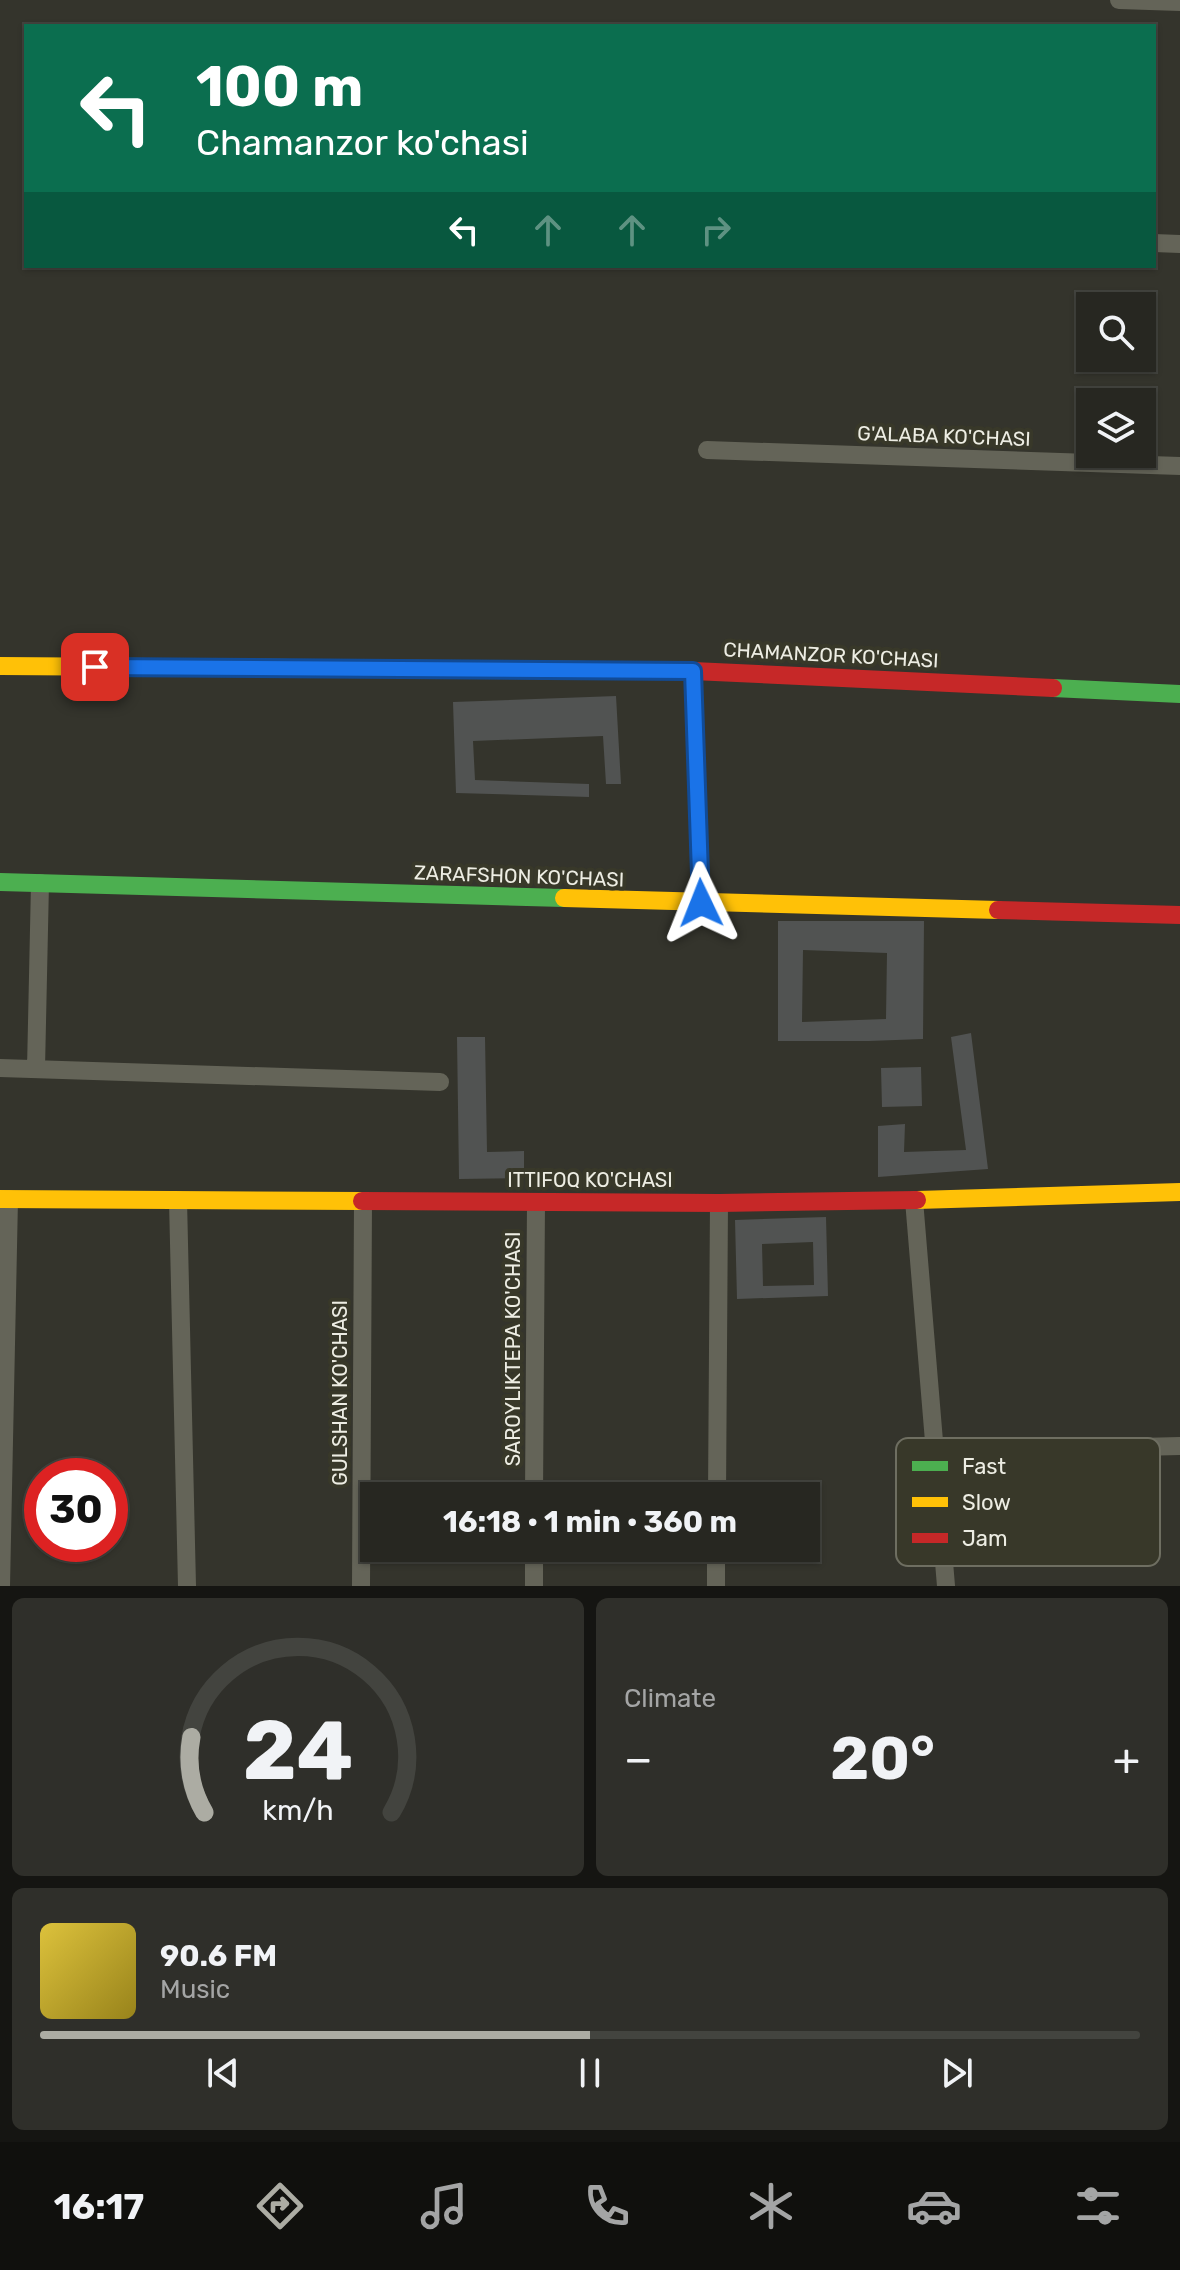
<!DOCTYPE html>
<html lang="en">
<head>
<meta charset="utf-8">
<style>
  :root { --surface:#272721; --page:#2f2f2a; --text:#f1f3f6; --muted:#a4a5a5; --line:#43443f; --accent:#acaca3 }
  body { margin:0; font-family:Rubik,sans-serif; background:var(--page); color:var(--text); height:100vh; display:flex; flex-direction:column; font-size:30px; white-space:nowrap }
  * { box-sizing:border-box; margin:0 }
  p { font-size:26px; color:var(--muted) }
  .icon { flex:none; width:44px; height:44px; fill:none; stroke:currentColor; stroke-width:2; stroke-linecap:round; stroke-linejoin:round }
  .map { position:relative; height:1586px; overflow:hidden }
  .side { display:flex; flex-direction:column; gap:12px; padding:12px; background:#151512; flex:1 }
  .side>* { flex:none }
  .top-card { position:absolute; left:24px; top:24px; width:1132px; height:244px; border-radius:0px; box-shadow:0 2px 6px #0004,0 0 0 2px var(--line); background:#0b6e4f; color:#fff; overflow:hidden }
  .buttons { position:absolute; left:1076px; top:292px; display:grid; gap:16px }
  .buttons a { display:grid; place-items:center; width:80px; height:80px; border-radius:0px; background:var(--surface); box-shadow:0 2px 6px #0004,0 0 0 2px var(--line); font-size:40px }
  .speed { position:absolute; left:24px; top:1458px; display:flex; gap:16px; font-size:40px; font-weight:700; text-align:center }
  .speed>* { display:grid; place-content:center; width:104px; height:104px; border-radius:50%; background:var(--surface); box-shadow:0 2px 6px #0004,0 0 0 2px var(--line); line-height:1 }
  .speed .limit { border:12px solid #d22; background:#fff; color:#111 }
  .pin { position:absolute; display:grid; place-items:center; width:68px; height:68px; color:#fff; margin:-34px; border-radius:16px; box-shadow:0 4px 12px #0006 }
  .me { position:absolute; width:88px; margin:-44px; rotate:358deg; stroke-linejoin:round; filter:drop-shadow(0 0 6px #0008) }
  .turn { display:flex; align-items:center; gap:28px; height:168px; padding:0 40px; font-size:36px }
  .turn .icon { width:104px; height:104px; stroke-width:2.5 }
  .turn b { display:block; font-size:56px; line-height:68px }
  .lanes { display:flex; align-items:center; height:76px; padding:0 40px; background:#0003; justify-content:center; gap:40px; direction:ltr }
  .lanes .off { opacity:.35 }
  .big { font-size:60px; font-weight:700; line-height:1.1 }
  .side .tile { flex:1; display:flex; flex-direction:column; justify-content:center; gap:12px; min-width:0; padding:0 28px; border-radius:12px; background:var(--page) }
  .side .dial { align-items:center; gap:0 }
  .dial svg { height:208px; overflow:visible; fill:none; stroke:var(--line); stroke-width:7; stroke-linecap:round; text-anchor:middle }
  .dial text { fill:var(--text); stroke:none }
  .song { display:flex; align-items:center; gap:24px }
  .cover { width:96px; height:96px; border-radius:12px; background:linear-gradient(135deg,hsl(50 70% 55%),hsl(50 70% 35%)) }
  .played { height:8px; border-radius:4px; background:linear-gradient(90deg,var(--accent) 50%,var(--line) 50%) }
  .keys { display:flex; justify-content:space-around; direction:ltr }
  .heat { display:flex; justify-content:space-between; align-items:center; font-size:44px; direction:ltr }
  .side .tiles { flex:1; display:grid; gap:12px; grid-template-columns:1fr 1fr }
  .tile:last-child { grid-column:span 2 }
  .trip { position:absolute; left:360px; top:1482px; width:460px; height:80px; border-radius:0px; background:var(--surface); box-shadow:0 2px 6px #0004,0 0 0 2px var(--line); font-weight:700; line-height:80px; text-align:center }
  .tab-bar { display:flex; height:128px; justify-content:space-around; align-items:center; background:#10100d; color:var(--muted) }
  .tab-bar .icon { width:56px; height:56px }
  .tab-bar .selected { color:var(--accent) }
  .tab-bar b { font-size:36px; color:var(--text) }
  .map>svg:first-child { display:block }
  .building { fill:#515352; fill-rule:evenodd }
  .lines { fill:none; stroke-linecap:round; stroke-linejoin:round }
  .street { stroke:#646458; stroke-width:18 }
  .fast { stroke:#4caf50; stroke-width:18 }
  .slow { stroke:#ffc107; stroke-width:18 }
  .jam { stroke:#c62828; stroke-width:18 }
  .route-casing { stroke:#114b97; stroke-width:20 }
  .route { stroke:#1a73e8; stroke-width:14 }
  .labels { text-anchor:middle; stroke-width:8; stroke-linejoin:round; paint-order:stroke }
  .street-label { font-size:20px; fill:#edede3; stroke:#383829 }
  .key { fill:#383829; stroke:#6e6e61; stroke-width:2 }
  .key-label { font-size:22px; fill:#edede3 }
</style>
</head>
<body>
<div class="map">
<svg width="1180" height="1586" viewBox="0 0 1180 1586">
  <rect width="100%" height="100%" fill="#34342c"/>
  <path class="building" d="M 616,696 L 621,784 L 606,784 L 603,736 L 473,741 L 475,780 L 589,784 L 589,797 L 456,793 L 453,702 Z
    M 778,921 L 924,921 L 923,1039 L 869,1041 L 778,1041 ZM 803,950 L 887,953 L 886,1019 L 802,1022 Z
    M 971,1033 L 988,1169 L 878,1177 L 878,1126 L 905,1124 L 904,1152 L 966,1150 L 951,1037 Z
    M 457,1037 L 485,1037 L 487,1152 L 524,1151 L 524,1178 L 459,1179 Z
    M 921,1067 L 922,1106 L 882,1107 L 881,1068 Z
    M 826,1217 L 828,1296 L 737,1299 L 735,1220 ZM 813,1242 L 814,1285 L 763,1286 L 762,1244 Z
    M 1063,1463 L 1068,1561 L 970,1567 L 965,1468 ZM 1046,1490 L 1050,1545 L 986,1548 L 983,1492 Z"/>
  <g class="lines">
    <path class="street" d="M 1119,0 L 1180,2
      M 1154,243 L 1180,244
      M 707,450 L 1180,466
      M 693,671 L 701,903
      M 0,1068 L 440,1082
      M 36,1069 L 40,883
      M 178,1200 L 187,1586
      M 914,1200 L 946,1586
      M 934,1452 L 1180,1446
      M 534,1496 L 536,1202
      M 717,1496 L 719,1203
      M 1,1586 L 9,1199
      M 361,1586 L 363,1201
      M 534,1586 L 534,1548
      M 716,1586 L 716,1548"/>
    <path class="fast" d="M 1053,688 L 1180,694
      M 0,882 L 564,898"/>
    <path class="slow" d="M 0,666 L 590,670
      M 564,898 L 998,910
      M 0,1199 L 362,1201
      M 917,1200 L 1180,1192"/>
    <path class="jam" d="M 590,670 L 693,671 L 1053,688
      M 998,910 L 1180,915
      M 362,1201 L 719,1203 L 917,1200"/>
  </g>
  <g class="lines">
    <g class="route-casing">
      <path id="route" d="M 95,667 L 693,671 L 701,903"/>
    </g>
    <use href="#route" class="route"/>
  </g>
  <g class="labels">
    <g class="street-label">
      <text transform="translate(944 436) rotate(2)" y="7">G'ALABA KO'CHASI</text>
      <text transform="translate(831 655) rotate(3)" y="7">CHAMANZOR KO'CHASI</text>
      <text transform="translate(519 876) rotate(2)" y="7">ZARAFSHON KO'CHASI</text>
      <text x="590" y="1187">ITTIFOQ KO'CHASI</text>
      <text transform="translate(513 1349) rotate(-90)" y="7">SAROYLIKTEPA KO'CHASI</text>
      <text transform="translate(340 1393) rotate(-90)" y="7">GULSHAN KO'CHASI</text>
    </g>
  </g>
  <rect x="896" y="1438" width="264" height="128" rx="12" class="key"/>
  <rect x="912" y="1461" width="36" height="10" fill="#4caf50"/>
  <rect x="912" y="1497" width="36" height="10" fill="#ffc107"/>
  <rect x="912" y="1533" width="36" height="10" fill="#c62828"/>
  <g class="key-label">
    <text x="962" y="1474">Fast</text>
    <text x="962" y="1510">Slow</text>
    <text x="962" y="1546">Jam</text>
  </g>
</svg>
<div class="buttons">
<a><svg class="icon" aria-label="search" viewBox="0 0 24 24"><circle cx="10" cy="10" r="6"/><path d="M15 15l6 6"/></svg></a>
<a><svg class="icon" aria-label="layers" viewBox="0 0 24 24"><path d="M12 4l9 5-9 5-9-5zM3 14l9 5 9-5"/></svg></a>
</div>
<div class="speed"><div class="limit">30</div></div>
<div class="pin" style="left:95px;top:667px;background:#d93025"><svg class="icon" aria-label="arrive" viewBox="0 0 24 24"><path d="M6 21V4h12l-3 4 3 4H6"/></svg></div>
<svg class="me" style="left:701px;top:903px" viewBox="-20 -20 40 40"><path d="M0-17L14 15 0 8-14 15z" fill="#1a73e8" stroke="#fff" stroke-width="4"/></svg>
<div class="trip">16:18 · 1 min · 360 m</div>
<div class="top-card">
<div class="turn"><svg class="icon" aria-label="left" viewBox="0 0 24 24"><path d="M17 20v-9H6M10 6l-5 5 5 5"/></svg><div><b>100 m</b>Chamanzor ko'chasi</div></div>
<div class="lanes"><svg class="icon" aria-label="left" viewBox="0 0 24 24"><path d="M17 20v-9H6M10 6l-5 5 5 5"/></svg><svg class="icon off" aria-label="ahead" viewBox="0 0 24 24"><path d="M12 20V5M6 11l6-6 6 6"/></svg><svg class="icon off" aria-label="ahead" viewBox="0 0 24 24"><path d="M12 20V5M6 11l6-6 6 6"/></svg><svg class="icon off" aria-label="right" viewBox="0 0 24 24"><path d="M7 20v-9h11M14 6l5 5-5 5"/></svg></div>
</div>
</div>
<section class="side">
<div class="tiles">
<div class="tile dial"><svg viewBox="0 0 100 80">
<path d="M14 69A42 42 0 1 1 86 69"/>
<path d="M14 69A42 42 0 0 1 9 40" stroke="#acaca3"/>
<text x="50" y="56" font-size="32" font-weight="700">24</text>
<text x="50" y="72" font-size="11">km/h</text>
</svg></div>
<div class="tile"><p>Climate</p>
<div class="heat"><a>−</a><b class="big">20°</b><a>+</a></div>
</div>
<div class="tile">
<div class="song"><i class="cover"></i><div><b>90.6 FM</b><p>Music</p></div></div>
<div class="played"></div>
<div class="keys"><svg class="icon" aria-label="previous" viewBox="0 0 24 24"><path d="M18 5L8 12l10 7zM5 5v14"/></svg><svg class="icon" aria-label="pause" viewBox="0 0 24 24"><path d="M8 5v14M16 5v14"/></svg><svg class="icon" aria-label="next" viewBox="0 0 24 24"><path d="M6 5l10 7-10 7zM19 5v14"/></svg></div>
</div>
</div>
</section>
<nav class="tab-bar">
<b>16:17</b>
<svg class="icon selected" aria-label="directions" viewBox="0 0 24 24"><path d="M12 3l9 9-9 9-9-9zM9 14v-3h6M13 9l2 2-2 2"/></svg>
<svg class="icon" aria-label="music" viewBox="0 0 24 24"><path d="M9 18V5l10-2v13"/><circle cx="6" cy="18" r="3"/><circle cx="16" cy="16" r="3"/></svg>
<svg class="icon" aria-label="phone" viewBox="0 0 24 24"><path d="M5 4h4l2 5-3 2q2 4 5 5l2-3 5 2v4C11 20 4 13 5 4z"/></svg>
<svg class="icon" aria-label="climate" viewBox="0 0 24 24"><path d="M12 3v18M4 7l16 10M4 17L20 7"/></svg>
<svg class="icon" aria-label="car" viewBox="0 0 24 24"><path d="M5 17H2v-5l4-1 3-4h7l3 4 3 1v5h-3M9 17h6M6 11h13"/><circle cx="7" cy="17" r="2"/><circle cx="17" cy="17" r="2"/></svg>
<svg class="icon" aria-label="filters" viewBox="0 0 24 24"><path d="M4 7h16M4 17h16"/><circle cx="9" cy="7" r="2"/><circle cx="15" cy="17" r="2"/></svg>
</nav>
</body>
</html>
